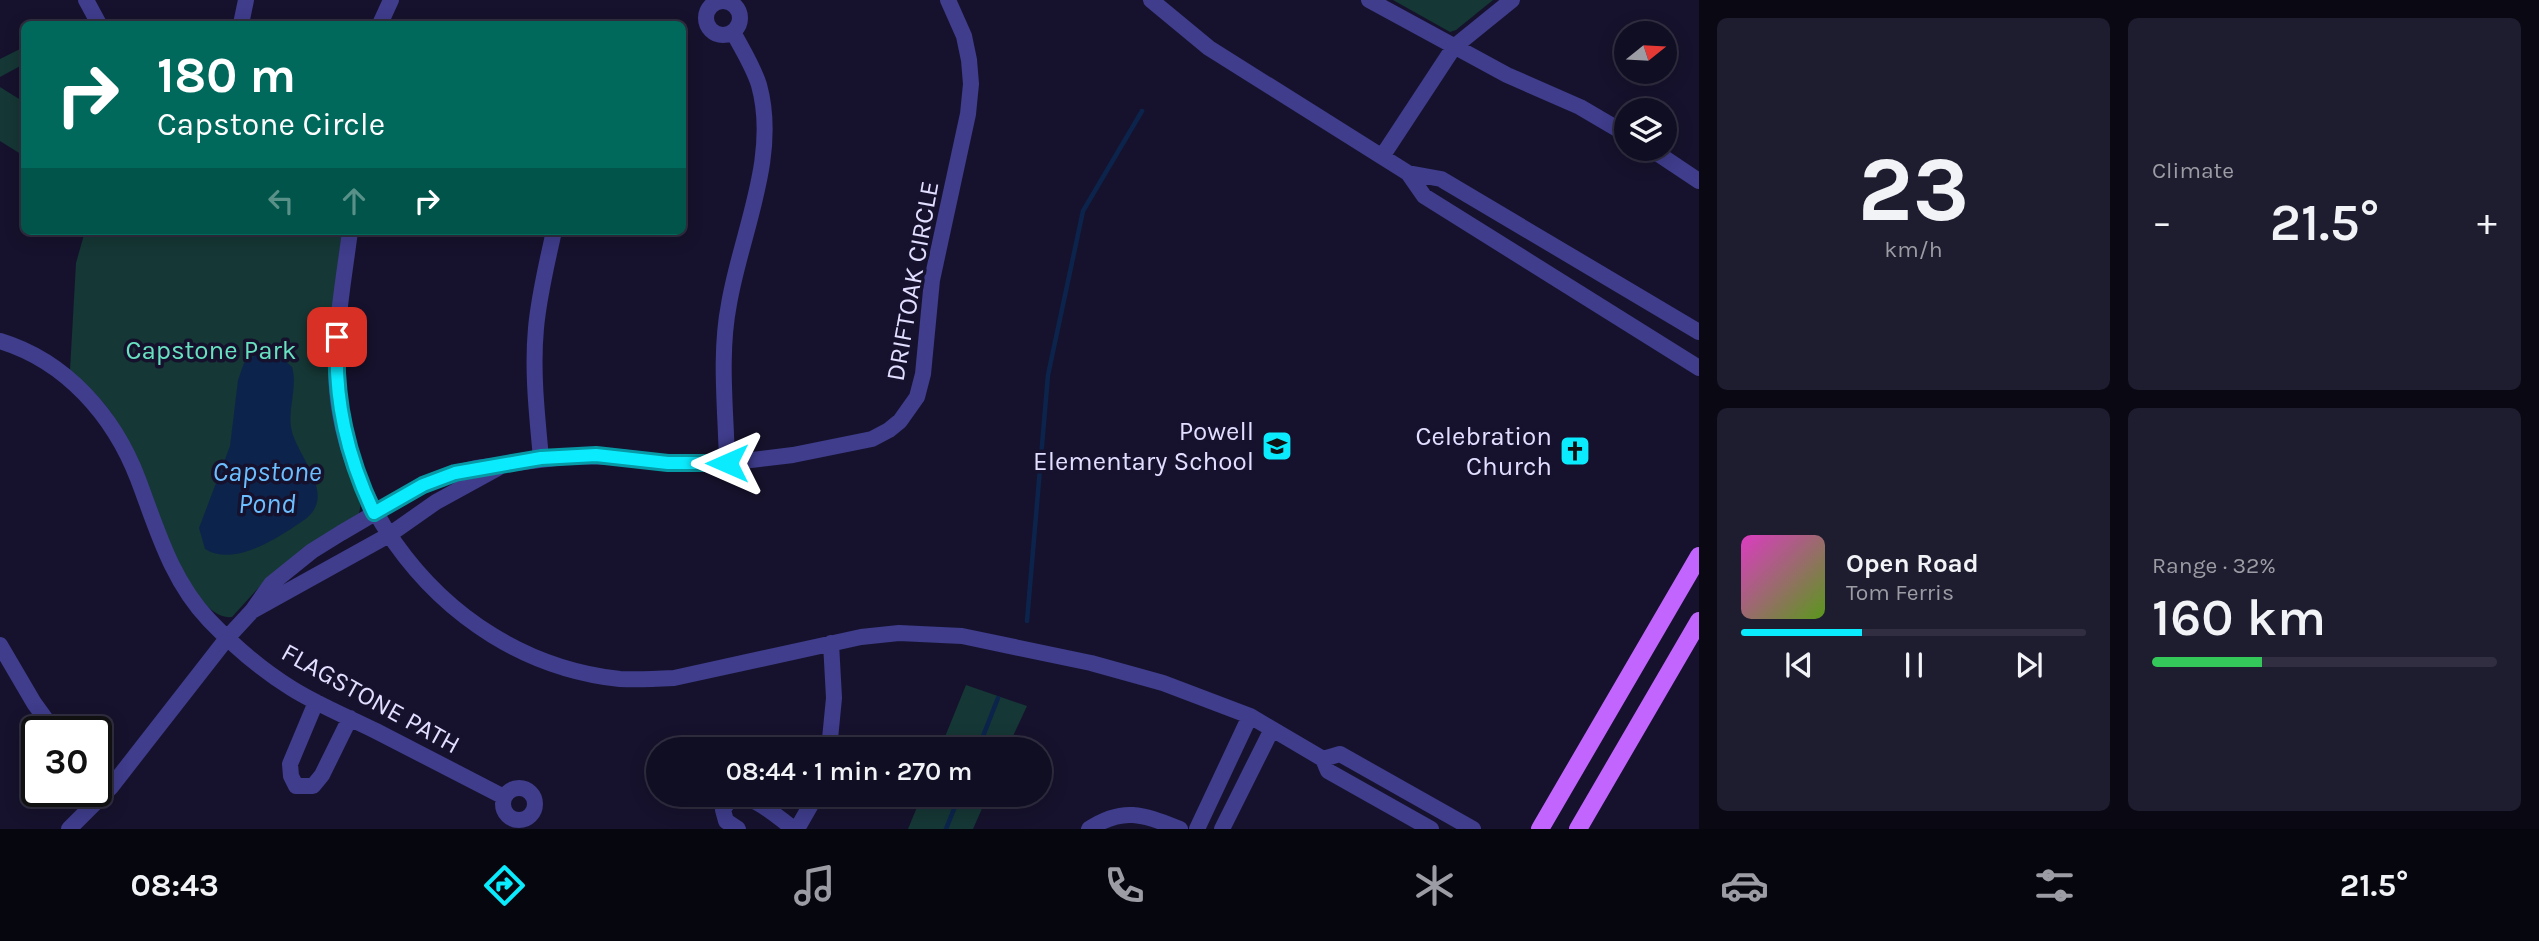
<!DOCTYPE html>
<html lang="en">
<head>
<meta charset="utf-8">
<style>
  :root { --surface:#100e22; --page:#1e1c2f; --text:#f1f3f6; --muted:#9c9ca5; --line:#302e40; --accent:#0bebfe }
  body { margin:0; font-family:Karla,sans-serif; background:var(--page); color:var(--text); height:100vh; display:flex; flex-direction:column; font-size:26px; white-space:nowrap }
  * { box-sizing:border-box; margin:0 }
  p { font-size:23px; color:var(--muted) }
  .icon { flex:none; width:38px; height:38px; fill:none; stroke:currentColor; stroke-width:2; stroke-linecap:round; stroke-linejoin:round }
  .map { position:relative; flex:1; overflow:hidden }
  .side { display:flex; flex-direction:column; gap:18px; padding:18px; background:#090813; width:840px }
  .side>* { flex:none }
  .hud { position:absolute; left:21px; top:21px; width:665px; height:214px; border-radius:10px; box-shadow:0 4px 18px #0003,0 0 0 2px var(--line); background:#00695c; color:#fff; overflow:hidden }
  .needle { width:46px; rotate:72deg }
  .buttons { position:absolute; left:1614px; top:21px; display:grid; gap:14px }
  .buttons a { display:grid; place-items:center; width:63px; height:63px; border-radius:50%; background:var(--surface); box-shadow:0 4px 18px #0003,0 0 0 2px var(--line); font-size:35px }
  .speed { position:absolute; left:21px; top:716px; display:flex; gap:14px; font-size:35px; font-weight:700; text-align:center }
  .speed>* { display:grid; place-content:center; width:91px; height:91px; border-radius:50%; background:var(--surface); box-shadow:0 4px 18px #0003,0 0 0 2px var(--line); line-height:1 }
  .speed .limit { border:4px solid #111; border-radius:10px; background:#fff; color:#111 }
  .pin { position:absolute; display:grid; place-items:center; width:60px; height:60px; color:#fff; margin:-30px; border-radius:14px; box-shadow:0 4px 10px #0006 }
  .me { position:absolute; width:77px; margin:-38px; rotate:270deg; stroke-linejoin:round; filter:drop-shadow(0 0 5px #0008) }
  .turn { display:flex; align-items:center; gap:24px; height:147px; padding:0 21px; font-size:32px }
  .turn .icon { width:91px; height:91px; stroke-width:2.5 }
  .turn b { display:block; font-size:49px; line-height:60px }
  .lanes { display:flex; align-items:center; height:66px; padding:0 21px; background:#0003; justify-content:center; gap:35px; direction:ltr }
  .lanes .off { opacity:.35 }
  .big { font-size:52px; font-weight:600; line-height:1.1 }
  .side .tile { flex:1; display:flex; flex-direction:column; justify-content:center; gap:10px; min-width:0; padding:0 24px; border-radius:10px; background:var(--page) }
  .side .dial { align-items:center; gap:0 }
  .dial b { font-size:91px; line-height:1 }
  .song { display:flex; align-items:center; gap:21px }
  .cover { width:84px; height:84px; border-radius:10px; background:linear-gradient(135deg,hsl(310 70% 55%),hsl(90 70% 35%)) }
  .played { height:7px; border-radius:4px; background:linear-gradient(90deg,var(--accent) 35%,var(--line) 35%) }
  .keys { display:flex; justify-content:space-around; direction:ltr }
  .heat { display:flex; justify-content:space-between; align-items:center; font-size:38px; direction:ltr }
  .charge { height:10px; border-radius:5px; background:linear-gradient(90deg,#34c759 32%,var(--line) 0) }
  .side .tiles { flex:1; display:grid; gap:18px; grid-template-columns:repeat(2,1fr) }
  .trip { position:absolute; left:646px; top:737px; width:406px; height:70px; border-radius:35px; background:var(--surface); box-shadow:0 4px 18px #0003,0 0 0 2px var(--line); font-weight:600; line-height:70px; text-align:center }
  .dock { display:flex; height:112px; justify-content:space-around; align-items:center; background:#06060e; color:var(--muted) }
  .dock .icon { width:49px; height:49px }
  .dock .active { color:var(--accent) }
  .dock b { font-size:32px; color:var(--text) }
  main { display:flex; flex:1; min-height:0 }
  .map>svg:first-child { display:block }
  .green { fill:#153735 }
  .water { fill:#0c244c }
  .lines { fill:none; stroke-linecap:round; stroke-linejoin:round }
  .stream { stroke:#0c244c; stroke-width:4.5 }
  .minor { stroke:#3f3d8c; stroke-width:16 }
  .major { stroke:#c265fe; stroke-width:18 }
  .route-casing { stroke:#0799a5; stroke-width:18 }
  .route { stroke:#0bebfe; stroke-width:12 }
  .labels { text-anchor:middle; stroke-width:7; stroke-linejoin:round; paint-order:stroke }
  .street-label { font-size:26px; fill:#e1deff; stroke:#16122d }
  .park-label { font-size:26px; fill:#68e1c0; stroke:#16122d }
  .poi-label { font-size:26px; fill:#e1deff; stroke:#16122d; text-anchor:end }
  .water-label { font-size:28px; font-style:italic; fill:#6cbefe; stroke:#16122d }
</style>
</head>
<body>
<main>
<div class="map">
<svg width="1699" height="829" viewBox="0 0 1699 829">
  <rect width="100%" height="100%" fill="#16122d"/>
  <path class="green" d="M 1393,0 L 1493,0 L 1456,30 L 1450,32 Z
    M 24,47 L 24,64 L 0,77 L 0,59 Z
    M 0,87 L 24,102 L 24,156 L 0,141 Z
    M 85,231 L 342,231 L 332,319 L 353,483 C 358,496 364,504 357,518 L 260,586 L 232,617 C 185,623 137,458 117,422 C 106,402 87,386 70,370 L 76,263 Z
    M 966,685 L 1027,706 L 1007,749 L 940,749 Z
    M 922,795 L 922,794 L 988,795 L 973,829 L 908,829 Z"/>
  <path class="water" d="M 266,353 L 280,356 L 292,367 C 298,387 288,407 291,427 C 295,455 337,492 307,518 C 281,536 235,568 205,549 L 199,528 L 230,446 L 238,380 L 244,363 L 257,354 Z"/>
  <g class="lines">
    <path class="stream" d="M 1027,621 L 1048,375 L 1083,211 L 1142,111
      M 978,749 L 998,698
      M 946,829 L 960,794"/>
    <path class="minor" d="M 86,0 L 99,24
      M 1151,0 L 1209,48 L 1408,173 L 1424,196 L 1699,368
      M 1369,0 L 1507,75 L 1580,107 L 1626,134
      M706 18a17 17 0 1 1 34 0a17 17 0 1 1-34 0Z
      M 241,24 L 246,0
      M 380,24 L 391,0
      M 1651,149 L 1699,181
      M 1383,155 L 1454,47 L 1512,0
      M 1408,173 L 1441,179 L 1699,332
      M 350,231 C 343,287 331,345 338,401 C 345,453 365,500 395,543 C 448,618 527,669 620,679 C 638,680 656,679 674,678 L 861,637 L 899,633 L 962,636 L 1091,663 L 1163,683 L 1250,716 L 1323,759 L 1328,771 L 1431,829
      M 0,341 C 66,361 114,416 138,479 C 157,529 171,580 209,620 C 233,645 262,670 291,688 C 318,705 348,717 376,731 C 419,753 462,775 504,797
      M 541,458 C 537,415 532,371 536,328 C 539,295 547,263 554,231
      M 727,463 C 726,411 719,355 729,304 C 741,233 779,157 759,85 C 753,66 742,49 733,32
      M 252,611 L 389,535 L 436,502 L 498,468
      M 0,645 L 34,703 L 55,732
      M 316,702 L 290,764 L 291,776 L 296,786 L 313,786 L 322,775 L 350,718
      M 829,749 L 834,698 L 831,643
      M 1323,759 L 1340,754 L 1473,829
      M 96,774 L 111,787
      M503 804a16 16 0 1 1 32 0a16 16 0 1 1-32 0Z
      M 69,829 L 111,787 L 228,637 L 252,611 L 271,584 L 312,551 L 341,533 L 423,485 L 455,473 L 476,468 L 572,456 L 620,457 L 668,463 L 727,463 L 793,455 L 872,439 L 889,430 L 900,421 L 917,397 L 923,374 L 932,280 L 968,114 L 971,84 L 969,60 L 964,36 L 948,0
      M 738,829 L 726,821 L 723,810 C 739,778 775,816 794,829
      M 797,829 L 817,794
      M 1089,829 C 1124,806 1144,815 1180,829
      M 1197,829 L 1250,716
      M 1222,829 L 1272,729"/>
    <path class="major" d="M 1540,829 L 1699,556
      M 1578,829 L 1699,621"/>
  </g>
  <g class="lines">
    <g class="route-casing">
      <path id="route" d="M 337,337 C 334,400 347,456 374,513 L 423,485 L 455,473 L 541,458 L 596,455 L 668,463 L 727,463"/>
    </g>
    <use href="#route" class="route"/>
  </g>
  <defs>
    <g id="school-square" transform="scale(1.575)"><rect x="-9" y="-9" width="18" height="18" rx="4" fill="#0bebfe" stroke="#16122d"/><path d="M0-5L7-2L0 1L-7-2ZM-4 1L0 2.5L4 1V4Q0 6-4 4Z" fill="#111"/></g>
    <g id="church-square" transform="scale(1.575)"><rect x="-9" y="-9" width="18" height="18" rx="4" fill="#0bebfe" stroke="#16122d"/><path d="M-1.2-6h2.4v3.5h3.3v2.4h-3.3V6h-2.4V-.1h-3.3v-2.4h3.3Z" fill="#111"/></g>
  </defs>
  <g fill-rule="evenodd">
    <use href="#school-square" x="1277" y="446"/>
    <use href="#church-square" x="1575" y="451"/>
  </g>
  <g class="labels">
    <g class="street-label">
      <text transform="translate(912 281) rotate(-80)" y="9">DRIFTOAK CIRCLE</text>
      <text transform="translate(371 698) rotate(29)" y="9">FLAGSTONE PATH</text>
    </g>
    <g class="park-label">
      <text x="211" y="359">Capstone Park</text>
    </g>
    <g class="poi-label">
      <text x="1254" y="440">Powell<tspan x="1254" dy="30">Elementary School</tspan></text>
      <text x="1552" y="445">Celebration<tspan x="1552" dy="30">Church</tspan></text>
    </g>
    <g class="water-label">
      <text x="267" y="481">Capstone<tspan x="267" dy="32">Pond</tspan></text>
    </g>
  </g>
</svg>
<div class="buttons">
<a><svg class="needle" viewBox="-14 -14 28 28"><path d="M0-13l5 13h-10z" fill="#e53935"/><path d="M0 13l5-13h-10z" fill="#9c9ca5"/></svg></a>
<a><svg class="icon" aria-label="layers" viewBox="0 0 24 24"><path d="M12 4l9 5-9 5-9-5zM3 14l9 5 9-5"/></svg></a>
</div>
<div class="speed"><div class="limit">30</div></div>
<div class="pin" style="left:337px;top:337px;background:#d93025"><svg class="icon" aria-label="arrive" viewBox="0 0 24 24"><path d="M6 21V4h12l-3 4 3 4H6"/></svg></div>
<svg class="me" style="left:727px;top:463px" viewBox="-20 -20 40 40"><path d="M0-17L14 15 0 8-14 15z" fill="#0bebfe" stroke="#fff" stroke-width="4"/></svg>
<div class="trip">08:44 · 1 min · 270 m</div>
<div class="hud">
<div class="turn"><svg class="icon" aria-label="right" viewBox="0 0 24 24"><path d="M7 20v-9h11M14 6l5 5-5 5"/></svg><div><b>180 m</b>Capstone Circle</div></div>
<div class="lanes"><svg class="icon off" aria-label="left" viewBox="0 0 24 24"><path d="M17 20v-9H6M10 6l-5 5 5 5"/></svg><svg class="icon off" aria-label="ahead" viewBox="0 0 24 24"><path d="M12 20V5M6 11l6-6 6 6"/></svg><svg class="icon" aria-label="right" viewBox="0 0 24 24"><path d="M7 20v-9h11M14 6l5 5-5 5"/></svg></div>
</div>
</div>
<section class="side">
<div class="tiles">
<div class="tile dial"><b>23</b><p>km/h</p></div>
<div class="tile"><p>Climate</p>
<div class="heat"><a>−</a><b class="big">21.5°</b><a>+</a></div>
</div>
<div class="tile">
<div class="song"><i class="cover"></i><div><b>Open Road</b><p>Tom Ferris</p></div></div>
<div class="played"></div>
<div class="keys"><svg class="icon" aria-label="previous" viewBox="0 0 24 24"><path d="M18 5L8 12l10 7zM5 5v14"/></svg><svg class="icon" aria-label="pause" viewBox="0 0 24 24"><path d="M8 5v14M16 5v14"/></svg><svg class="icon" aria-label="next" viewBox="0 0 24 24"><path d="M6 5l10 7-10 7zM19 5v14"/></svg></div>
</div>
<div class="tile"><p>Range · 32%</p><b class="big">160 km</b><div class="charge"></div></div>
</div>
</section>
</main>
<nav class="dock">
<b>08:43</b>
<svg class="icon active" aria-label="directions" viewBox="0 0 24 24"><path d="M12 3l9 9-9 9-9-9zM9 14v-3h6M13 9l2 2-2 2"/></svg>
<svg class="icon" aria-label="music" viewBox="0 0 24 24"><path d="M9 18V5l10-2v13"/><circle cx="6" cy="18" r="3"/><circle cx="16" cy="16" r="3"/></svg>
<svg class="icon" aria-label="phone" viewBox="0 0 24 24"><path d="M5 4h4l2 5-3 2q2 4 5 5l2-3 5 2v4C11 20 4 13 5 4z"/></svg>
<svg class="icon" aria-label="climate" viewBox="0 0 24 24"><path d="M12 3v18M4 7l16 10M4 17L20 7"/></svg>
<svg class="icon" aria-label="car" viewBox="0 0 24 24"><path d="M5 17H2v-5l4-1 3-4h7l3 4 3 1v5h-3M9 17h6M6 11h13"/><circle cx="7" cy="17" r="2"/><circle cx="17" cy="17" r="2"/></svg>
<svg class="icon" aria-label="filters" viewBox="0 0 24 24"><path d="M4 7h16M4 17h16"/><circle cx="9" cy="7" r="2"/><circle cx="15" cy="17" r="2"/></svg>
<b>21.5°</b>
</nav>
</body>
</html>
